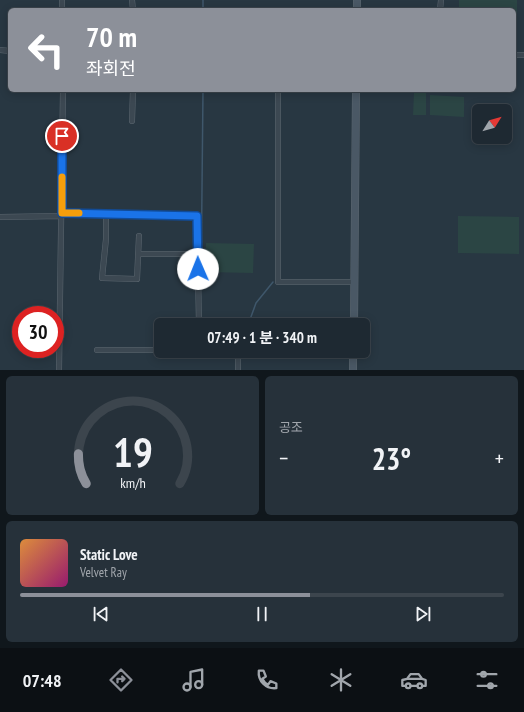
<!DOCTYPE html>
<html lang="ko">
<head>
<meta charset="utf-8">
<style>
  :root { --surface:#1e2932; --page:#26313a; --text:#f1f3f6; --muted:#a1a6ac; --line:#3c454d; --accent:#8c9099 }
  body { margin:0; font-family:"PT Sans Narrow","Noto Sans KR",sans-serif; background:var(--page); color:var(--text); height:100vh; display:flex; flex-direction:column; font-size:15px; white-space:nowrap }
  * { box-sizing:border-box; margin:0 }
  p { font-size:13px; color:var(--muted) }
  .icon { flex:none; width:22px; height:22px; fill:none; stroke:currentColor; stroke-width:2; stroke-linecap:round; stroke-linejoin:round }
  .map { position:relative; height:370px; overflow:hidden }
  .details { display:flex; flex-direction:column; gap:6px; padding:6px; background:#10171c; flex:1 }
  .details>* { flex:none }
  .banner { position:absolute; left:8px; top:8px; width:508px; height:84px; border-radius:6px; box-shadow:0 2px 10px #0003,0 0 0 1px var(--line); background:#8c9099; color:#fff; overflow:hidden }
  .needle { width:26px; rotate:53deg }
  .tools { position:absolute; left:472px; top:104px; display:grid; gap:8px }
  .tools a { display:grid; place-items:center; width:40px; height:40px; border-radius:6px; background:var(--surface); box-shadow:0 2px 10px #0003,0 0 0 1px var(--line); font-size:20px }
  .speed { position:absolute; left:12px; top:306px; display:flex; gap:8px; font-size:20px; font-weight:700; text-align:center }
  .speed>* { display:grid; place-content:center; width:52px; height:52px; border-radius:50%; background:var(--surface); box-shadow:0 2px 10px #0003,0 0 0 1px var(--line); line-height:1 }
  .speed .limit { border:6px solid #d22; background:#fff; color:#111 }
  .pin { position:absolute; display:grid; place-items:center; width:34px; height:34px; color:#fff; margin:-17px; border:2px solid #fff; border-radius:50%; box-shadow:0 1px 4px #0007 }
  .me { position:absolute; width:44px; margin:-22px; rotate:359deg; stroke-linejoin:round; filter:drop-shadow(0 0 3px #0008) }
  .turn { display:flex; align-items:center; gap:14px; height:84px; padding:0 12px; font-size:18px }
  .turn .icon { width:52px; height:52px; stroke-width:2.5 }
  .turn b { display:block; font-size:28px; line-height:34px }
  .big { font-size:30px; font-weight:700; line-height:1.1 }
  .details .card { flex:1; display:flex; flex-direction:column; justify-content:center; gap:6px; min-width:0; padding:0 14px; border-radius:6px; background:var(--page) }
  .details .dial { align-items:center; gap:0 }
  .dial svg { height:104px; overflow:visible; fill:none; stroke:var(--line); stroke-width:7; stroke-linecap:round; text-anchor:middle }
  .dial text { fill:var(--text); stroke:none }
  .song { display:flex; align-items:center; gap:12px }
  .cover { width:48px; height:48px; border-radius:6px; background:linear-gradient(135deg,hsl(30 70% 55%),hsl(320 70% 35%)) }
  .played { height:4px; border-radius:2px; background:linear-gradient(90deg,var(--accent) 60%,var(--line) 60%) }
  .keys { display:flex; justify-content:space-around; direction:ltr }
  .heat { display:flex; justify-content:space-between; align-items:center; font-size:22px; direction:ltr }
  .details .tiles { flex:1; display:grid; gap:6px; grid-template-columns:1fr 1fr }
  .card:last-child { grid-column:span 2 }
  .trip { position:absolute; left:154px; top:318px; width:216px; height:40px; border-radius:6px; background:var(--surface); box-shadow:0 2px 10px #0003,0 0 0 1px var(--line); font-weight:700; line-height:40px; text-align:center }
  .tabs { display:flex; height:64px; justify-content:space-around; align-items:center; background:#0c1014; color:var(--muted) }
  .tabs .icon { width:28px; height:28px }
  .tabs .current { color:var(--accent) }
  .tabs b { font-size:18px; color:var(--text) }
  .map>svg:first-child { display:block }
  .green { fill:#2b4544 }
  .lines { fill:none; stroke-linecap:round; stroke-linejoin:round }
  .stream { stroke:#3f576b; stroke-width:1.5 }
  .street-casing { stroke:#5b666f; stroke-width:6 }
  .secondary-casing { stroke:#5b666f; stroke-width:8 }
  .street { stroke:#3c4852; stroke-width:5 }
  .secondary { stroke:#4a5865; stroke-width:7 }
  .route-casing { stroke:#114b97; stroke-width:10 }
  .route { stroke:#1a73e8; stroke-width:7 }
  .slow { stroke:#f59e0b; stroke-width:7 }
</style>
</head>
<body>
<div class="map">
<svg width="524" height="370" viewBox="0 0 524 370">
  <rect width="100%" height="100%" fill="#283742"/>
  <path class="green" d="M 459,0 L 517,0 L 517,33 L 514,33 L 514,10 L 459,10 Z
    M 414,92 L 426,92 L 426,115 L 413,115 Z
    M 430,95 L 464,97 L 464,117 L 430,115 Z
    M 458,216 L 519,217 L 519,254 L 458,253 Z
    M 206,243 L 254,244 L 253,273 L 205,272 Z"/>
  <g class="lines">
    <path class="stream" d="M 203,0 L 203,10
      M 201,287 L 203,90
      M 248,325 L 256,303 L 273,282"/>
    <g class="street-casing">
      <path id="street" d="M 62,0 L 62,10
        M 132,0 L 133,10
        M 440,10 L 441,0
        M 0,50 L 10,51
        M 514,55 L 524,55
        M 278,90 L 278,282 L 354,282
        M 132,121 L 133,90
        M 62,213 L 197,216 L 199,325
        M 106,214 L 106,239 L 102,278 L 137,279 L 139,236
        M 0,217 L 62,216
        M 138,254 L 198,254
        M 97,350 L 161,350
        M 238,351 L 238,370
        M 59,370 L 63,90"/>
    </g>
    <g class="secondary-casing">
      <path id="secondary" d="M 357,10 L 357,0
        M 354,325 L 356,90
        M 353,370 L 353,351"/>
    </g>
    <use href="#street" class="street"/>
    <use href="#secondary" class="secondary"/>
  </g>
  <g class="lines">
    <g class="route-casing">
      <path id="route" d="M 62,136 L 62,213 L 197,216 L 198,269"/>
    </g>
    <use href="#route" class="route"/>
    <path class="slow" d="M 62,177 L 62,213 L 79,213"/>
  </g>
</svg>
<div class="tools">
<a><svg class="needle" viewBox="-14 -14 28 28"><path d="M0-13l5 13h-10z" fill="#e53935"/><path d="M0 13l5-13h-10z" fill="#a1a6ac"/></svg></a>
</div>
<div class="speed"><div class="limit">30</div></div>
<div class="pin" style="left:62px;top:136px;background:#d93025"><svg class="icon" aria-label="arrive" viewBox="0 0 24 24"><path d="M6 21V4h12l-3 4 3 4H6"/></svg></div>
<svg class="me" style="left:198px;top:269px" viewBox="-20 -20 40 40"><circle r="19" fill="#fff"/><path d="M0-13L10 11 0 6-10 11z" fill="#1a73e8"/></svg>
<div class="trip">07:49 · 1 분 · 340 m</div>
<div class="banner">
<div class="turn"><svg class="icon" aria-label="left" viewBox="0 0 24 24"><path d="M17 20v-9H6M10 6l-5 5 5 5"/></svg><div><b>70 m</b>좌회전</div></div>
</div>
</div>
<section class="details">
<div class="tiles">
<div class="card dial"><svg viewBox="0 0 100 80">
<path d="M14 69A42 42 0 1 1 86 69"/>
<path d="M14 69A42 42 0 0 1 8 46" stroke="#8c9099"/>
<text x="50" y="56" font-size="32" font-weight="700">19</text>
<text x="50" y="72" font-size="11">km/h</text>
</svg></div>
<div class="card"><p>공조</p>
<div class="heat"><a>−</a><b class="big">23°</b><a>+</a></div>
</div>
<div class="card">
<div class="song"><i class="cover"></i><div><b>Static Love</b><p>Velvet Ray</p></div></div>
<div class="played"></div>
<div class="keys"><svg class="icon" aria-label="previous" viewBox="0 0 24 24"><path d="M18 5L8 12l10 7zM5 5v14"/></svg><svg class="icon" aria-label="pause" viewBox="0 0 24 24"><path d="M8 5v14M16 5v14"/></svg><svg class="icon" aria-label="next" viewBox="0 0 24 24"><path d="M6 5l10 7-10 7zM19 5v14"/></svg></div>
</div>
</div>
</section>
<nav class="tabs">
<b>07:48</b>
<svg class="icon current" aria-label="directions" viewBox="0 0 24 24"><path d="M12 3l9 9-9 9-9-9zM9 14v-3h6M13 9l2 2-2 2"/></svg>
<svg class="icon" aria-label="music" viewBox="0 0 24 24"><path d="M9 18V5l10-2v13"/><circle cx="6" cy="18" r="3"/><circle cx="16" cy="16" r="3"/></svg>
<svg class="icon" aria-label="phone" viewBox="0 0 24 24"><path d="M5 4h4l2 5-3 2q2 4 5 5l2-3 5 2v4C11 20 4 13 5 4z"/></svg>
<svg class="icon" aria-label="climate" viewBox="0 0 24 24"><path d="M12 3v18M4 7l16 10M4 17L20 7"/></svg>
<svg class="icon" aria-label="car" viewBox="0 0 24 24"><path d="M5 17H2v-5l4-1 3-4h7l3 4 3 1v5h-3M9 17h6M6 11h13"/><circle cx="7" cy="17" r="2"/><circle cx="17" cy="17" r="2"/></svg>
<svg class="icon" aria-label="filters" viewBox="0 0 24 24"><path d="M4 7h16M4 17h16"/><circle cx="9" cy="7" r="2"/><circle cx="15" cy="17" r="2"/></svg>
</nav>
</body>
</html>
